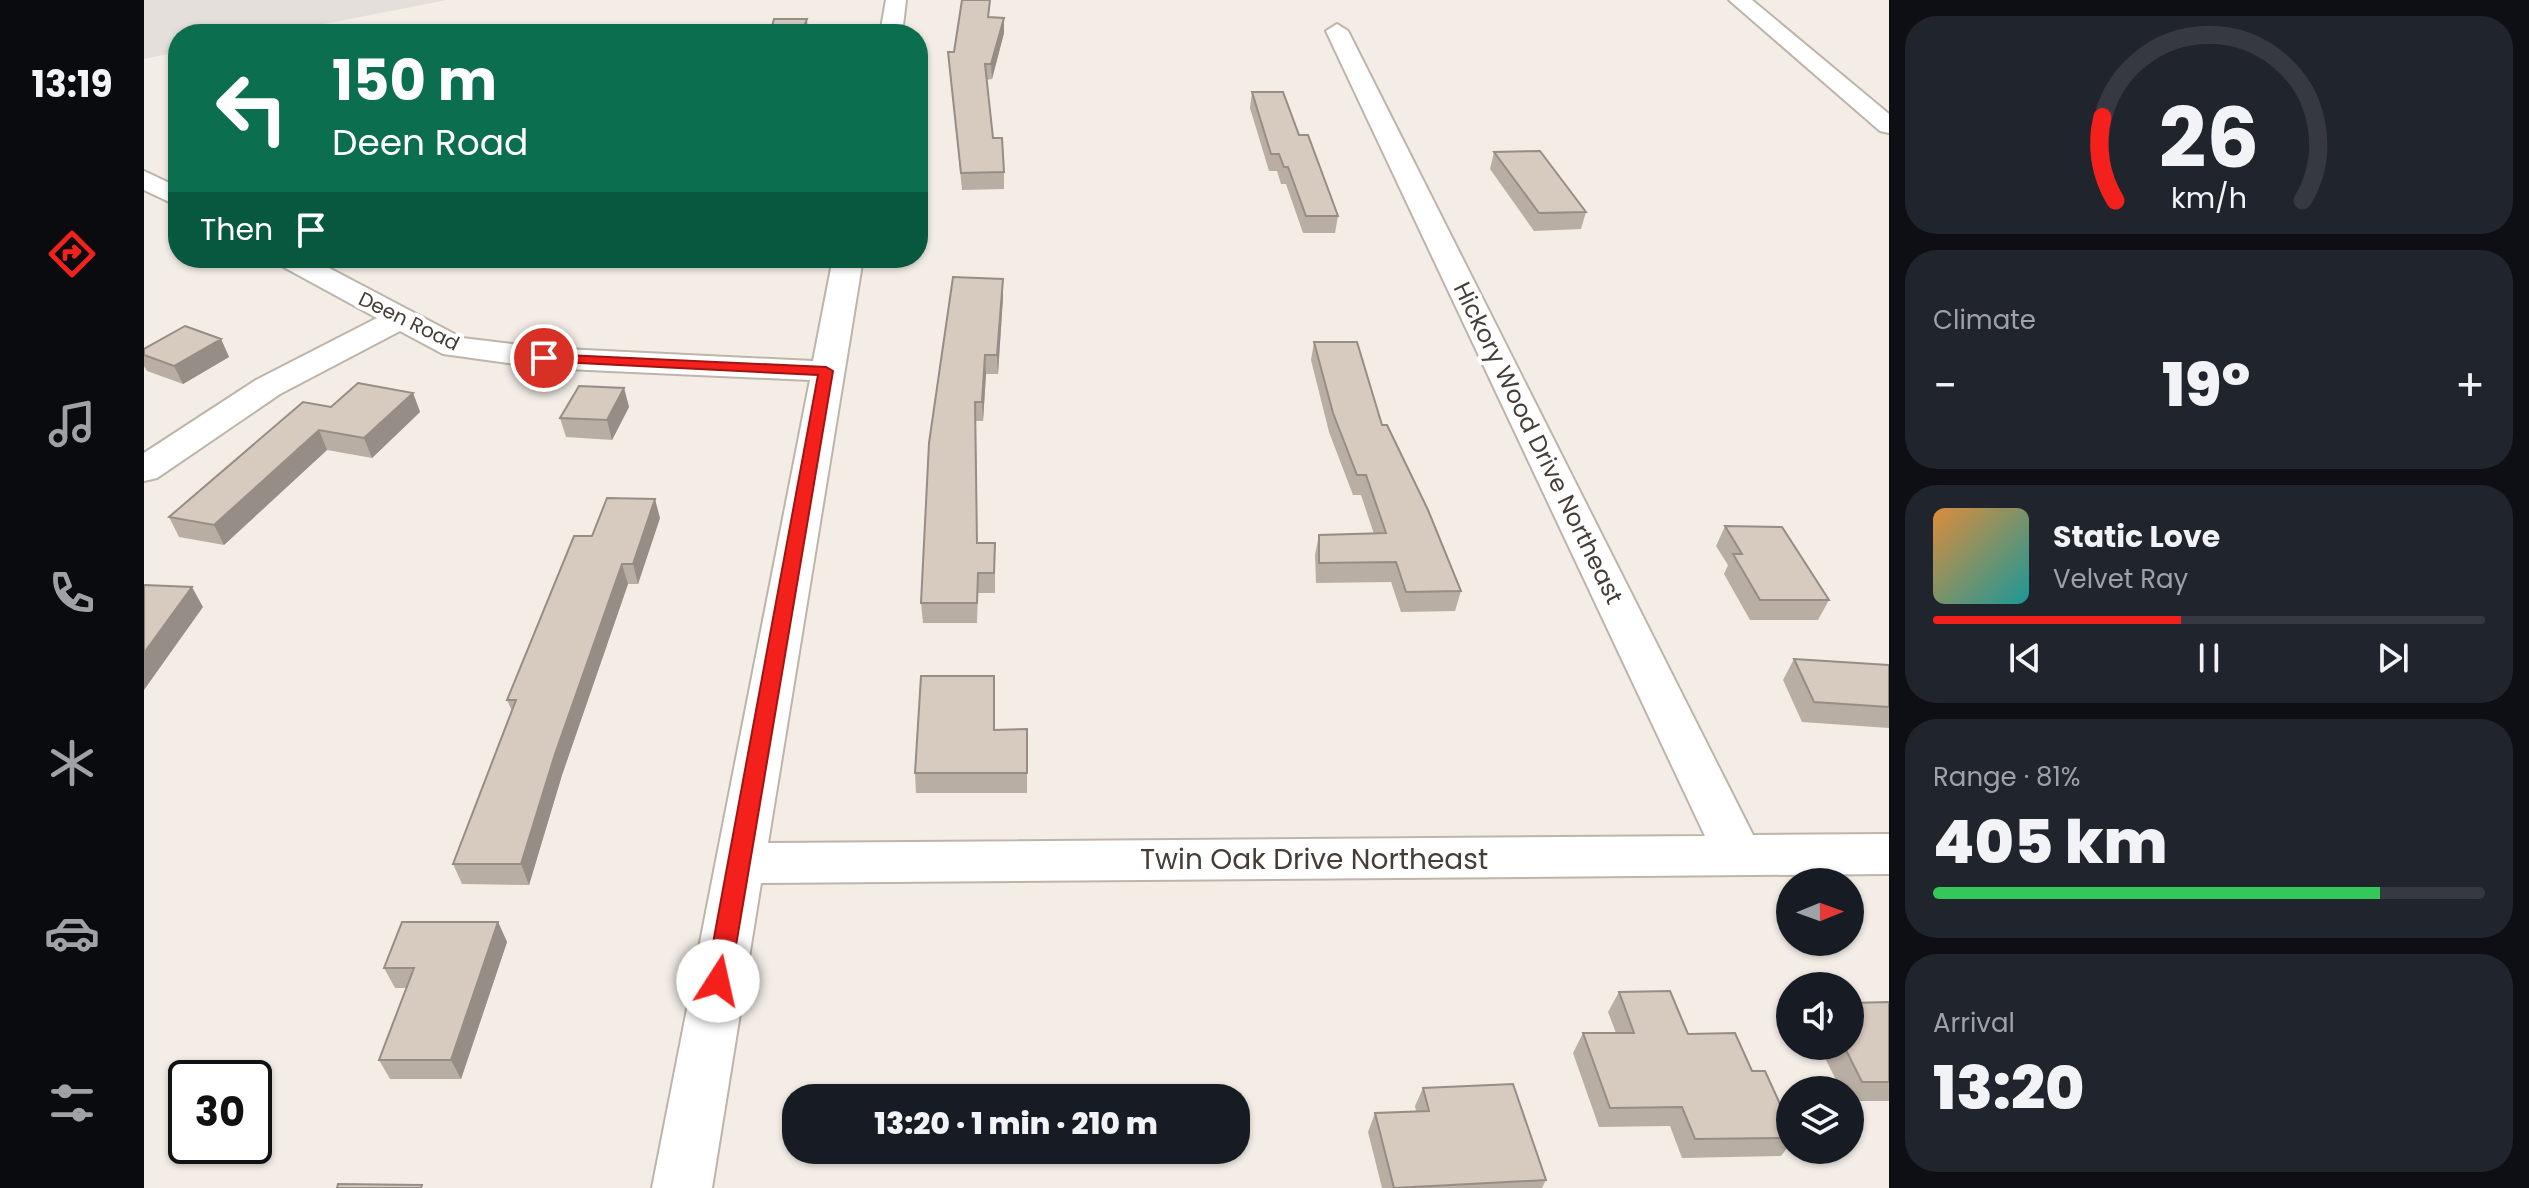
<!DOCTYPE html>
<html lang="en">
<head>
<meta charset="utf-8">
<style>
  :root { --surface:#171b24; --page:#20242c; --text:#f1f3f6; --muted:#9ea1a6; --line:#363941; --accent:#f4201c }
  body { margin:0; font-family:Poppins,sans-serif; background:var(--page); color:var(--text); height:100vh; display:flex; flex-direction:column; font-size:30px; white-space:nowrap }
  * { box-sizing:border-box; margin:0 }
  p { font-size:26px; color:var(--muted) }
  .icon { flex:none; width:44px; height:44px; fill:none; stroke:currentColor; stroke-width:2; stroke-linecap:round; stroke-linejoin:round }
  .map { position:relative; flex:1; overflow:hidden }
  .drawer { display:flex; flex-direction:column; gap:16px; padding:16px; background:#0d0f14; width:640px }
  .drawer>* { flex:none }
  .banner { position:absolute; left:24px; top:24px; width:760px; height:244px; border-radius:32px; box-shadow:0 2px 6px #0004; background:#0b6e4f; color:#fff; overflow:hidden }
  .needle { width:52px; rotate:89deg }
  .buttons { position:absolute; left:1632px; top:868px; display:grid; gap:16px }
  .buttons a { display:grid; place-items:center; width:88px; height:88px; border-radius:50%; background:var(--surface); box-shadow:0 2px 6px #0004; font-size:40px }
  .speed { position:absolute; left:24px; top:1060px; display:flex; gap:16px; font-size:40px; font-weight:700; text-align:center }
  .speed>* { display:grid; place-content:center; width:104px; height:104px; border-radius:50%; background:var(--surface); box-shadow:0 2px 6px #0004; line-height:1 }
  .speed .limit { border:4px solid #111; border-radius:12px; background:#fff; color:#111 }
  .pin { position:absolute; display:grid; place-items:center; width:68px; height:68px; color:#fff; margin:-34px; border:4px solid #fff; border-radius:50%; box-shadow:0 2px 8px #0007 }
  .me { position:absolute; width:88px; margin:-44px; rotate:10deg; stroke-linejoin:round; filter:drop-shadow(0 0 6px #0008) }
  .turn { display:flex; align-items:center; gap:28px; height:168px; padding:0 32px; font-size:36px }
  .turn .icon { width:104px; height:104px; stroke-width:2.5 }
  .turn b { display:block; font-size:56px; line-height:68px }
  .then { display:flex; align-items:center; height:76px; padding:0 32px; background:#0003; gap:16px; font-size:30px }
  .big { font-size:60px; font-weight:800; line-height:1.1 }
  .drawer .card { flex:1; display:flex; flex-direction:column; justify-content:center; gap:12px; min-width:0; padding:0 28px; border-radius:32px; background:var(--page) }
  .drawer .dial { align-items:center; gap:0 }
  .dial svg { height:208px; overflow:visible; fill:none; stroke:var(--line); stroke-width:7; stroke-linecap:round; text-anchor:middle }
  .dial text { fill:var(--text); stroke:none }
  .song { display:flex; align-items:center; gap:24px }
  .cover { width:96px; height:96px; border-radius:12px; background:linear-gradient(135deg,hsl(30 70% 55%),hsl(180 70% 35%)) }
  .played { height:8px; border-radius:4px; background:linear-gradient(90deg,var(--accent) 45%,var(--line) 45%) }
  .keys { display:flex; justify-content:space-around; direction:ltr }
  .heat { display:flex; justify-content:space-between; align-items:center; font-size:44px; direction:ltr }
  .charge { height:12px; border-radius:6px; background:linear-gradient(90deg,#34c759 81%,var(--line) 0) }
  .trip { position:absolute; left:638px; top:1084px; width:468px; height:80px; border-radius:32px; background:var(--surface); box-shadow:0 2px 6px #0004; font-weight:800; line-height:80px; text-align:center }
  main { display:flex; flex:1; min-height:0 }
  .tabs { display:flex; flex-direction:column; width:144px; justify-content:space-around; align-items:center; background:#090b0e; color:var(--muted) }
  .tabs .icon { width:56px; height:56px }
  .tabs .current { color:var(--accent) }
  .tabs b { font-size:36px; color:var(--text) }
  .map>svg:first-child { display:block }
  .industrial { fill:#e5dfdb }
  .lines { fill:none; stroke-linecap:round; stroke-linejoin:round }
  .minor-casing { stroke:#beb4a9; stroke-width:4 }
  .minor { fill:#fff; fill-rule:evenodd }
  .wall { fill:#b9aea4 }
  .shaded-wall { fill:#968d86 }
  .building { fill:#d7cabf; stroke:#968d86; stroke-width:2 }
  .route { fill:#f4201c; stroke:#9f1512; stroke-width:2 }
  .labels { text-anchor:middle; stroke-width:8; stroke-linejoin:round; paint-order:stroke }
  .far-street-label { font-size:20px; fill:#453d36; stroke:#fff }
  .street-label { font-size:24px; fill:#453d36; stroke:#fff }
  .near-street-label { font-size:28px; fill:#453d36; stroke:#fff }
</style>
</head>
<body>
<main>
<nav class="tabs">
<b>13:19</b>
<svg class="icon current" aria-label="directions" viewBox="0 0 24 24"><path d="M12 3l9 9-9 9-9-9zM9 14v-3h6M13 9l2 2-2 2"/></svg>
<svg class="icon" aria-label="music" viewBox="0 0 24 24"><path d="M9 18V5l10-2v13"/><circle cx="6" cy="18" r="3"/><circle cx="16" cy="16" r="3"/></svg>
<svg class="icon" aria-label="phone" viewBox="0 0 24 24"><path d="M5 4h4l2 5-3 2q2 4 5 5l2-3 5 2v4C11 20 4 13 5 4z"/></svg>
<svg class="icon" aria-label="climate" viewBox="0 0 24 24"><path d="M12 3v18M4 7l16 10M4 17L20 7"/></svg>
<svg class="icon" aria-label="car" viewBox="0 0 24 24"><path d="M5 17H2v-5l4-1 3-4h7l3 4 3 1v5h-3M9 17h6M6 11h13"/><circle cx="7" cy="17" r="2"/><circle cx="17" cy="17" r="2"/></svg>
<svg class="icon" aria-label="filters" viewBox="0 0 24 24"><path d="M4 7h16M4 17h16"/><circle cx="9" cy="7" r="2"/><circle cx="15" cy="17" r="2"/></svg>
</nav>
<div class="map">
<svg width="1745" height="1188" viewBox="0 0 1745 1188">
  <rect width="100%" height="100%" fill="#f3ede6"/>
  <path class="industrial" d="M 0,0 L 303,0 L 129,34 L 34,34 L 34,52 L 0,59 Z"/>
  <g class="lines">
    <g class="minor-casing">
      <path id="minor" d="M 742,0 L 762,0 L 758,34 L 736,34 Z
        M 1585,0 L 1608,0 L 1745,114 L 1745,133 L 1736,131 Z
        M 1193,24 L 1204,31 L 1609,835 L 1745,834 L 1745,874 L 617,883 L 568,1188 L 508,1188 L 666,380 L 400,368 L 299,354 L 256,331 L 136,394 L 13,478 L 0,481 L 0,453 L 112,380 L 233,318 L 134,264 L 129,258 L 166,258 L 318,338 L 400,348 L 669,361 L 689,258 L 719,258 L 624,843 L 1561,836 L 1182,31 Z
        M 0,171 L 34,187 L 34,206 L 0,190 Z"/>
    </g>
    <use href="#minor" class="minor"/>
  </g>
  <path class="wall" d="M 846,18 L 860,33 L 848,79 L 843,80 L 849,138 L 860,172 L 860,189 L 818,190 L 804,52 L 810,52 Z
    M 1108,92 L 1155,135 L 1194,216 L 1191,233 L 1159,233 L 1142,184 L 1137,184 L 1133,171 L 1125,171 L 1106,108 Z
    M 1350,152 L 1442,212 L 1437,229 L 1390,231 L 1346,169 Z
    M 859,279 L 859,297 L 854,374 L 842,374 L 839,421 L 832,421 L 833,543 L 851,543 L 851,593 L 834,593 L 833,623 L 779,623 L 777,603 Z
    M 77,339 L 85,357 L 39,384 L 3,371 L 0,366 L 0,349 Z
    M 1170,342 L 1238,425 L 1317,591 L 1311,611 L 1257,612 L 1247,582 L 1172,583 L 1171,555 L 1175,535 L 1230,534 L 1217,495 L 1209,495 L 1185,432 L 1167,360 Z
    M 480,388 L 485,407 L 468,440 L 422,437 L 416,418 Z
    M 269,393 L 276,412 L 228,458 L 183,450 L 80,545 L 35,537 L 25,517 L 187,407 Z
    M 516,518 L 494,584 L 484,584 L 418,775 L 385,885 L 318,884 L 309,864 L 368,711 L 363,700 L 448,536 Z
    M 1581,526 L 1685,600 L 1674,620 L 1606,620 L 1580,574 L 1584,565 L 1572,546 Z
    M 1650,659 L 1745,665 L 1745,728 L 1658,722 L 1639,680 Z
    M 883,729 L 883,793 L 772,793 L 771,773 Z
    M 354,922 L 363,942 L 317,1079 L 246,1079 L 235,1060 L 262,988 L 251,988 L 240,968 Z
    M 1475,992 L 1608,1071 L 1646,1126 L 1646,1144 L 1637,1156 L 1538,1158 L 1526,1126 L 1455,1127 L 1429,1053 L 1439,1033 L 1472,1033 L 1464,1012 Z
    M 1745,1002 L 1745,1101 L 1706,1101 L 1706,1090 L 1697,1090 L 1675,1046 L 1706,1046 Z
    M 1279,1088 L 1402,1180 L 1398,1188 L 1238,1188 L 1224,1132 L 1231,1113 L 1272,1111 L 1271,1106 Z"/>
  <path class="shaded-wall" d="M 860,18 L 860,33 L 848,79 L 847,64 Z
    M 663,19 L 664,34 L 657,34 Z
    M 859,279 L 859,297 L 854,374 L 853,355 Z
    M 77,339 L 85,357 L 39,384 L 30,366 Z
    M 841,355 L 842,374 L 839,421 L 838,402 Z
    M 480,388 L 485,407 L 468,440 L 463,420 Z
    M 269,393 L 276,412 L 228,458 L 220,438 Z
    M 175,430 L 183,450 L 80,545 L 70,525 Z
    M 511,499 L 516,518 L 494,584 L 489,564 Z
    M 478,564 L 484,584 L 418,775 L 385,885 L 377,864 L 411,754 Z
    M 48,587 L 59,607 L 0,690 L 0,653 Z
    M 354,922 L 363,942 L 317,1079 L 307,1060 Z"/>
  <path class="building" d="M 818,0 L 846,0 L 844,17 L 860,18 L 847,64 L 841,64 L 849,138 L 858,138 L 860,172 L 817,173 L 804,52 L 810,52 Z
    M 630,19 L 663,19 L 657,34 L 626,34 Z
    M 1108,92 L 1139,92 L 1155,135 L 1164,135 L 1194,216 L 1162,216 L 1144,167 L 1140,167 L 1135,154 L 1127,154 Z
    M 1396,151 L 1442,212 L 1395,213 L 1350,152 Z
    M 809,277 L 859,279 L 853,355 L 841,355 L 838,402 L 831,402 L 833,543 L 851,543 L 850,573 L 834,573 L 833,603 L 777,603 L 785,443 Z
    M 41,326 L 77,339 L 30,366 L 0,355 L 0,349 Z
    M 1170,342 L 1213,342 L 1238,425 L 1243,425 L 1284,510 L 1317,591 L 1262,592 L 1252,562 L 1175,563 L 1175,535 L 1242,533 L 1222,475 L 1213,475 L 1189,413 Z
    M 214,383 L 269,393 L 220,438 L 175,430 L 70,525 L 25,517 L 159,402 L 187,407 Z
    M 435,386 L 480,388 L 463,420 L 416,418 Z
    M 463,498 L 511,499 L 489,564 L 478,564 L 411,754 L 377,864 L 309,864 L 372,700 L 363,700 L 430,536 L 448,536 Z
    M 1581,526 L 1638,527 L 1685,600 L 1616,600 L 1589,554 L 1598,554 Z
    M 0,585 L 48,587 L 0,653 Z
    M 1650,659 L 1745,665 L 1745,707 L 1670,702 Z
    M 777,676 L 850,676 L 850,730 L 883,729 L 883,773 L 771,773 Z
    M 258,922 L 354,922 L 307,1060 L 235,1060 L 270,968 L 240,968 Z
    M 1526,991 L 1544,1034 L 1591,1033 L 1608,1071 L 1621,1071 L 1646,1126 L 1646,1138 L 1551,1139 L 1538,1107 L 1466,1108 L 1439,1033 L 1490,1033 L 1475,992 Z
    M 1745,1002 L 1745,1082 L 1718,1082 L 1700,1046 L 1706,1046 L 1706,1003 Z
    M 1369,1084 L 1402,1180 L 1250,1188 L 1231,1113 L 1285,1111 L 1279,1088 Z
    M 194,1184 L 278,1185 L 277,1188 L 193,1188 Z"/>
  <path class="route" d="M 400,354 L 682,367 L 689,371 L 586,981 L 582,989 L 574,992 L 566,989 L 562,981 L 674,375 L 395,361 L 393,358 Z"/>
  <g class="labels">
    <g class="far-street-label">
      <text transform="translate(265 321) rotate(26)" y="7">Deen Road</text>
    </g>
    <g class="street-label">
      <text transform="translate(1394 443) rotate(64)" y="8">Hickory Wood Drive Northeast</text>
    </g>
    <g class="near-street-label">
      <text x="1170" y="869">Twin Oak Drive Northeast</text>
    </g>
  </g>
</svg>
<div class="buttons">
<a><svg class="needle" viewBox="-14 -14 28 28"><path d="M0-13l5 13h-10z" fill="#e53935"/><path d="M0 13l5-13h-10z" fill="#9ea1a6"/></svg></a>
<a><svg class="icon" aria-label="sound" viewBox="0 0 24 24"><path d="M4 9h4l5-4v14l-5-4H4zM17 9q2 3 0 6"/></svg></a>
<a><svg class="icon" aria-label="layers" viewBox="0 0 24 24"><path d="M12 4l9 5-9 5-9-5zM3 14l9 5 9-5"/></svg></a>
</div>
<div class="speed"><div class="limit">30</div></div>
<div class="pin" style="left:400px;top:358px;background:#d93025"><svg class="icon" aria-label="arrive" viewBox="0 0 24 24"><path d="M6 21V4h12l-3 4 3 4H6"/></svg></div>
<svg class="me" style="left:574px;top:981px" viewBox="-20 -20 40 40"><circle r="19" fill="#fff"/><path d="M0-13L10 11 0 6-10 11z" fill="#f4201c"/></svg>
<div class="trip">13:20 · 1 min · 210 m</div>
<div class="banner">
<div class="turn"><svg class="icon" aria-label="left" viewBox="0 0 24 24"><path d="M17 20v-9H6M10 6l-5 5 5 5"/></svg><div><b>150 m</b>Deen Road</div></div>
<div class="then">Then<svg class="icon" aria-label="arrive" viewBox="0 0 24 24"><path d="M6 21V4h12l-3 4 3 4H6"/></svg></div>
</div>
</div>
<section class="drawer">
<div class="card dial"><svg viewBox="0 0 100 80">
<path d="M14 69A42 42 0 1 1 86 69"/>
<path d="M14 69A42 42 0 0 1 9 37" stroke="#f4201c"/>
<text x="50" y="56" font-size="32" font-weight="700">26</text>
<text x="50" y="72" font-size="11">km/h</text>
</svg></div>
<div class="card"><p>Climate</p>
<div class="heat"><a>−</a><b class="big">19°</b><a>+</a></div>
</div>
<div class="card">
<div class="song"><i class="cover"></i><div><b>Static Love</b><p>Velvet Ray</p></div></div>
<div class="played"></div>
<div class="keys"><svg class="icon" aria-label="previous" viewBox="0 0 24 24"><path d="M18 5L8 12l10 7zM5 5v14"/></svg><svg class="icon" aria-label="pause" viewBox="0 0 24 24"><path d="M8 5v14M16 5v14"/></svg><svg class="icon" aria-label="next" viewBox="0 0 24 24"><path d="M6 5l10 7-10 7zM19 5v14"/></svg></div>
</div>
<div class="card"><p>Range · 81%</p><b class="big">405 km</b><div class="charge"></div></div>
<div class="card"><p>Arrival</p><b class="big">13:20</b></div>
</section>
</main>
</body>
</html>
